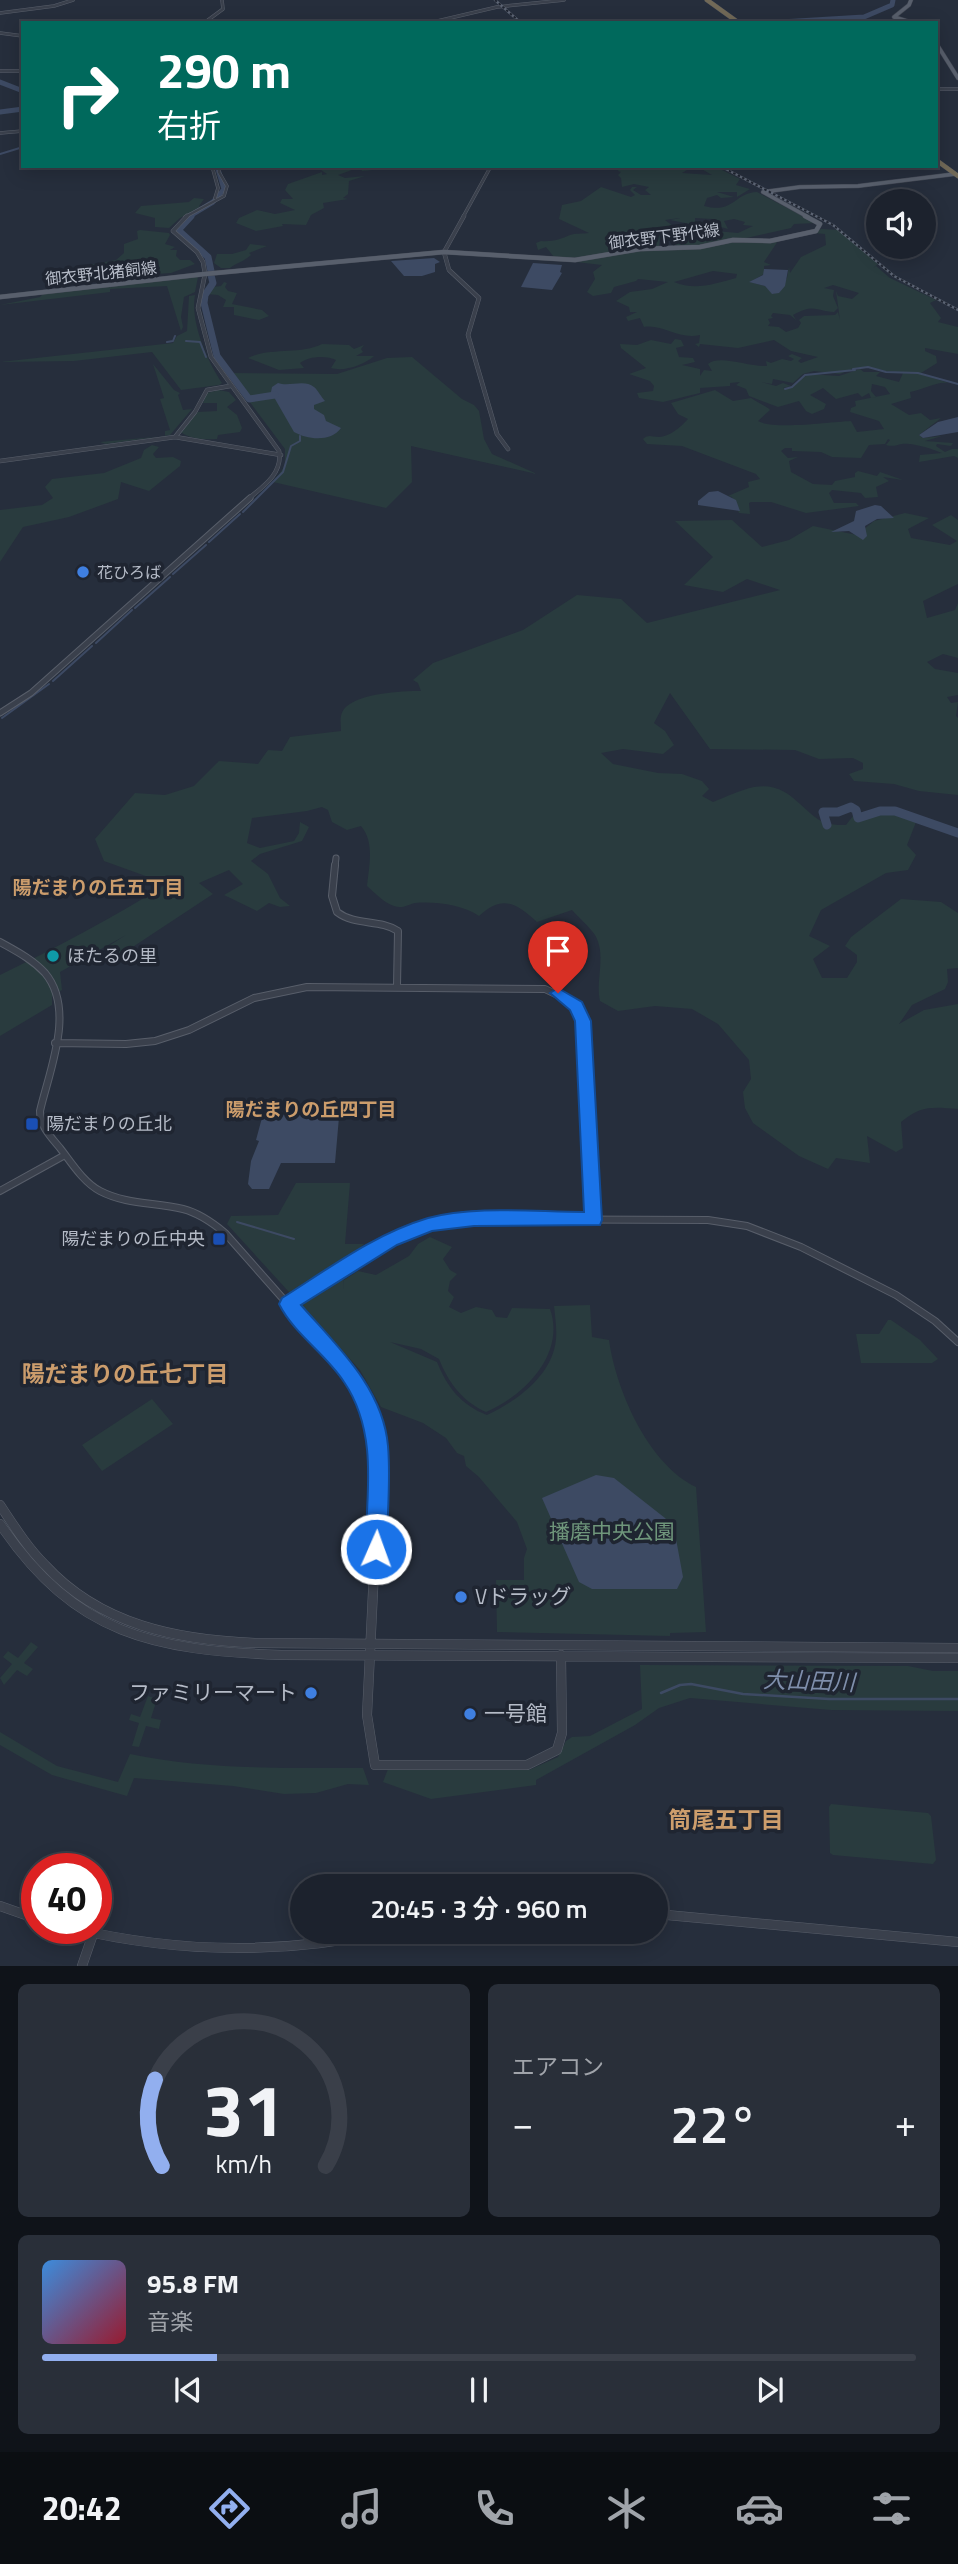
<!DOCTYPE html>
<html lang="ja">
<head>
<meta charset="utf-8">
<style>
  :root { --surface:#1c222d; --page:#292f39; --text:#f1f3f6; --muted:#a0a4aa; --line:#3a3f49; --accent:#92afef }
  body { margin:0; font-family:"Titillium Web","Noto Sans JP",sans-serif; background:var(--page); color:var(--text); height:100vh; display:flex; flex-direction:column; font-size:26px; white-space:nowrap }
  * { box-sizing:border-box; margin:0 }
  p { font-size:23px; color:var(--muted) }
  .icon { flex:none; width:38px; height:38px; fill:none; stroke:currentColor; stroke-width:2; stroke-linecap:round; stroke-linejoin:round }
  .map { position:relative; height:1966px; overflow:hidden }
  .side { display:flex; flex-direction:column; gap:18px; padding:18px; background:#0f1319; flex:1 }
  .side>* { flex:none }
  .top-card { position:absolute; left:21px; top:21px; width:917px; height:147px; border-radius:0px; box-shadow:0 4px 18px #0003,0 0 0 2px var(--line); background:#00695c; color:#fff; overflow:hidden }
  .controls { position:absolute; left:866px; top:189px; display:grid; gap:14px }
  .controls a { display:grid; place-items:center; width:70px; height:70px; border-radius:50%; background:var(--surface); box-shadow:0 4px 18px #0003,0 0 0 2px var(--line); font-size:35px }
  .speed { position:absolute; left:21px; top:1853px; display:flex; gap:14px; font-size:35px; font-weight:700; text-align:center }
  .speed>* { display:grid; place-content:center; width:91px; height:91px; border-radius:50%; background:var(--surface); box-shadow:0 4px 18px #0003,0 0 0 2px var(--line); line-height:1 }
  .speed .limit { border:10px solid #d22; background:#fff; color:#111 }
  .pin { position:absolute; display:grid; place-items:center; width:60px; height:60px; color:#fff; margin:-72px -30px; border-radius:50% 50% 50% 0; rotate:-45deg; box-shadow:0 0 7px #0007 }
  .pin .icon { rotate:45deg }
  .me { position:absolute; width:77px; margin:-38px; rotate:2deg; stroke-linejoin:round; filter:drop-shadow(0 0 5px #0008) }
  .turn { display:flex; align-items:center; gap:24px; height:147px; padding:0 21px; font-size:32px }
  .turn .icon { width:91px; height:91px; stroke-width:2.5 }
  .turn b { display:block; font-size:49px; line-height:60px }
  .big { font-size:52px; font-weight:600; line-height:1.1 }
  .side .card { flex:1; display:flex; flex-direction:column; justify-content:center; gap:10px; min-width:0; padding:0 24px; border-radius:10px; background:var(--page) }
  .side .dial { align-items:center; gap:0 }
  .dial svg { height:182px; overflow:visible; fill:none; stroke:var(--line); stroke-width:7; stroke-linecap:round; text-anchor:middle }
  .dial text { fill:var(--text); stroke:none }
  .song { display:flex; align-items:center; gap:21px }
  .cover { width:84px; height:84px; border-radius:10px; background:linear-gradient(135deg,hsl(210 70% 55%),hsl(350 70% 35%)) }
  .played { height:7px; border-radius:4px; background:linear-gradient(90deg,var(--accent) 20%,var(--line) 20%) }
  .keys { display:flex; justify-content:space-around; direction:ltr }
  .heat { display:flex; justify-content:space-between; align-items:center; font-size:38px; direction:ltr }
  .side .tiles { flex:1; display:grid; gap:18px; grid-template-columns:1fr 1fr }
  .card:last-child { grid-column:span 2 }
  .trip { position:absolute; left:290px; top:1874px; width:378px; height:70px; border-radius:35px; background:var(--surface); box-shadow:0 4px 18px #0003,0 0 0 2px var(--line); font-weight:600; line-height:70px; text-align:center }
  .tab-bar { display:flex; height:112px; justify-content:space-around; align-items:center; background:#0b0e12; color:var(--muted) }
  .tab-bar .icon { width:49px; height:49px }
  .tab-bar .active { color:var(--accent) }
  .tab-bar b { font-size:32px; color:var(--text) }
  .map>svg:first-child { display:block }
  .green { fill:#293b3e; fill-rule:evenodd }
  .water { fill:#3d4a63 }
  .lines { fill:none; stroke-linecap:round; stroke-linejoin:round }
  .stream-far1 { stroke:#3d4a63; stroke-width:2 }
  .stream { stroke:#3d4a63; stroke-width:2.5 }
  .river-far2 { stroke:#3d4a63; stroke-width:5 }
  .river-far1 { stroke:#3d4a63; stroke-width:7 }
  .river { stroke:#3d4a63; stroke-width:9 }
  .minor-far4-casing { stroke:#585e6a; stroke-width:3.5 }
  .minor-far3-casing { stroke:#585e6a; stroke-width:4.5 }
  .minor-far2-casing { stroke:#585e6a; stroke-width:7 }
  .minor-far1-casing { stroke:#585e6a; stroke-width:8 }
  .minor-casing { stroke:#585e6a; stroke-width:10 }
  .major-far1-casing { stroke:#434955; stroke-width:4.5 }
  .major-casing { stroke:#434955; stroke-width:5 }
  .highway-casing { stroke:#454b57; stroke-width:5 }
  .minor-far4 { stroke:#3a404c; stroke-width:2.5 }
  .minor-far3 { stroke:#3a404c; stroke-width:3.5 }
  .minor-far2 { stroke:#3a404c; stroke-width:5 }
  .minor-far1 { stroke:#3a404c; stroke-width:6 }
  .minor { stroke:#3a404c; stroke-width:9 }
  .major-far1 { stroke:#585f6c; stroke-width:3.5 }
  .major { stroke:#585f6c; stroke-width:4.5 }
  .highway { stroke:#716957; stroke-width:4.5 }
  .rail-casing { stroke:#5c6473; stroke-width:2.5 }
  .rail { stroke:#1f2531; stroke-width:2; stroke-dasharray:2.5; stroke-linecap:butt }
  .route { fill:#1a73e8; stroke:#114b97; stroke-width:2 }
  .shop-dot { fill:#3f7fe0; stroke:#1f2531; stroke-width:2.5 }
  .culture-dot { fill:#0f9aa8; stroke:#1f2531; stroke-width:2.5 }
  .transit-dot { fill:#1a4fb4; stroke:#1f2531; stroke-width:2.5 }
  .labels { text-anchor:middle; stroke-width:7; stroke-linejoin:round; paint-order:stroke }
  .far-street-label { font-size:16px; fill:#b5bbc7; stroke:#1f2531 }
  .far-poi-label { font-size:16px; fill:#b5bbc7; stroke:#1f2531; text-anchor:start }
  .poi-label { font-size:18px; fill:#b5bbc7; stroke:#1f2531; text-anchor:start }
  .neighbourhood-label { font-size:19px; font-weight:bold; fill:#cc9d6c; stroke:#1f2531 }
  .near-park-label { font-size:21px; fill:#6f967b; stroke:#1f2531 }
  .near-poi-label { font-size:21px; fill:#b5bbc7; stroke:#1f2531; text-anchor:start }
  .near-neighbourhood-label { font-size:23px; font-weight:bold; fill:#cc9d6c; stroke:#1f2531 }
  .near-water-label { font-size:23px; font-style:italic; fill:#7f8fac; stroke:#1f2531 }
</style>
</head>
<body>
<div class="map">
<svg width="958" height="1966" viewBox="0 0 958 1966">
  <rect width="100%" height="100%" fill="#262e3c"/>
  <path class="green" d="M 315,166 L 376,166 L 373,170 L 362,171 L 361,169 L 370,168 L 360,167 L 338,175 L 345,178 L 365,176 L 349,181 L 348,194 L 343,198 L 348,199 L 323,203 L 324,208 L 311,215 L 306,225 L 282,224 L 283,226 L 256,231 L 236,223 L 239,218 L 257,210 L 275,214 L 295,210 L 280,203 L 282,199 L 293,199 L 285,190 L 288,184 L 322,172 L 322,175 L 327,174 Z
    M 620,166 L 681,166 L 687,170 L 682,173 L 712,175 L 700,168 L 716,167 L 740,179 L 736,185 L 750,189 L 737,197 L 737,192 L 717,192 L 734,197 L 721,198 L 717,195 L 707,198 L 704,206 C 734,214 734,193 757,192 L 816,223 L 794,224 L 791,228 L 742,239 L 731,238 L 707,246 L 678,247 L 667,238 L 697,237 L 716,231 L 738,233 L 753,226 L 743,225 L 745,222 L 734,219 L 724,221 L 728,229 L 706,223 L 716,222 L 712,219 L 695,218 L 695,221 L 703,222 L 695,225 L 670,220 L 680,218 L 665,220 L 673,226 L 673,230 L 680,233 L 660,237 L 659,247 L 574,260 L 554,257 L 546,247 L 538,250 L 536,243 L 541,241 C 552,242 561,239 570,235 C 575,233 583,234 589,233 L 559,219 L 562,205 L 581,201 L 601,187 L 631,197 L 635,195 L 630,190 L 632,187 L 637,187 L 633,190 L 641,195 L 651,195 L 645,190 L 649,187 L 634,184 L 622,187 L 621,178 L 618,175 L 621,172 L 618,171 Z
    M 194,198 L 204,199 L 199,206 L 201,208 L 180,218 L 169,228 L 155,227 L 155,218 L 135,213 L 141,206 L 189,202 Z
    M 821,229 L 840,230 L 878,264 L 873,268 L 876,266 L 890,278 L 936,300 L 930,303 L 941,318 L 938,322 L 958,327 L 958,354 L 925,348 L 925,351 L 936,356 L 937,363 L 921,373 L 885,371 L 870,367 L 854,368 L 840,374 L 814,371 L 803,374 L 793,383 L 773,379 L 772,384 L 761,382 L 776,386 L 783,383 L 791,386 L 783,388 L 788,389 L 808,374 L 839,376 L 860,369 L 864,372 L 880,372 L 876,376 L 899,382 L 903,373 L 920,374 L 949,383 C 936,381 923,390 910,392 L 911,398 L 891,404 L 909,415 L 921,413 L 930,420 L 941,418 L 919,435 L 923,438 L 942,436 L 925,441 L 953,443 L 951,446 L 937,444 L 936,446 L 945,452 L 952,449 L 958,449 L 958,458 L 954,456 L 919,462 L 920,455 L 942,453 C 934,449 910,442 902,444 C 896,445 894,447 886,445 L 890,440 L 888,439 L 885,444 L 869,445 L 861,458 L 832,457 L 821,452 L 792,451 L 792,448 L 785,448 L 781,451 L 788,458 L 798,457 L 789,461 L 791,472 L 813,484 L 832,485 L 835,481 L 855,477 L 855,473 L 858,471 L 877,476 L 880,472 L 903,480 L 883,477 L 889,481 L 876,487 L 878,497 L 865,498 L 861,493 L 832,490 L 829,493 L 834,503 L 856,503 L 859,506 L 806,513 L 771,502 L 751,502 L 749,503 L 750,514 L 739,513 L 732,497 L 728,496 L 749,487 L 748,482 L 760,479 L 756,474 L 682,446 L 647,444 L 643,439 C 649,434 651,437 659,437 C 669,437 681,427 688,419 L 678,414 L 671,403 L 715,390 L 733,401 L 751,398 C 756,402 768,407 770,410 L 758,421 C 774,430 830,422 851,421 L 857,432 L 884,429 L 879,421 L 850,412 L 851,408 L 856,406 L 855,401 L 900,392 L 890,394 L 885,387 L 872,384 L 871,391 L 876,397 L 871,398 L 869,393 L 862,397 L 858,393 L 836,399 L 823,388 L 810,395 L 826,404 L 824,409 L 812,414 L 806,411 L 799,401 L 778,407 L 749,396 L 746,389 L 736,385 L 740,382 L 730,383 L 730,386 L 700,388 L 700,393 L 663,402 L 639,398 L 637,393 L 653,391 L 654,386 L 650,381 L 629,374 L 646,368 L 621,348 L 620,344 L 637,345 L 651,340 L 671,344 L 675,339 L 681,340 L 684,346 L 676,348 L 679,357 L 693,358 L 695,362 L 682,365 L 700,369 L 700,376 L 704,370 L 712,371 L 708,364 C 719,354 749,367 767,366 L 766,361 L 771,363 L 782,359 L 791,361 L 794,359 L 788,356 L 792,354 L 802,358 L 798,361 L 801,363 L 818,357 L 791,351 L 774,340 L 738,348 L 700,344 L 699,347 L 695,344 L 699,343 L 700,335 C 679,340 663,324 644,327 L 640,318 L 628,321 L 626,317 L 637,312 L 630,312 L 629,307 L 616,301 L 630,292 L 652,289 L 668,282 L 638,279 L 636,281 L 614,287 L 611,293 L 593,296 L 587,292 L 595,279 L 593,272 L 602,265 L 576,262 L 624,252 L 698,248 L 731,241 L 778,241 L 764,262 L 771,265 L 764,266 L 764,274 L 750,282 L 765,286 L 774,294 L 787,278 L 789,267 L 790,273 L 801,257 L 826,245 L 825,234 L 814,233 ZM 713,271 L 737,274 L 736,278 C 714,284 695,291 674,282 ZM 833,285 L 859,293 L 852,299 L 838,296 L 836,291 L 840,320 L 838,312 L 835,315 L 804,316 L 799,320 L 801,323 L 798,328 L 786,332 L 779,327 L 768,326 L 770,323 L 768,319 L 773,318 L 771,316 L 773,313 L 790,315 L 796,320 L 793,315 C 814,303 816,311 834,312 L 838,308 L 833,296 L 834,290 L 824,288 Z
    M 140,230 L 169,233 L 170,235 L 165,244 L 175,247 L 170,250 L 177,250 L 176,256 L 180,260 L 190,260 L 195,264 L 171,273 L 124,276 L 111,281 L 91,279 L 77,285 L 47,278 L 50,272 L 116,260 L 124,253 L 124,244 L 138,239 L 137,231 Z
    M 250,244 L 267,246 L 249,253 L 251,255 C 245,261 236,263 230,268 L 221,268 L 214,263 L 217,254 L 232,254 L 246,250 Z
    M 196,276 L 198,277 L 195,292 L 184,297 L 181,317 L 183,327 L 181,331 L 167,286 L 110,289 L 110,292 L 0,305 L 40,297 L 44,293 Z
    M 224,282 L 227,283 L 225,287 L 228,291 L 237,293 L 232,304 L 262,310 L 269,316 L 259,320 L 234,315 L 234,307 L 223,307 L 226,300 L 218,295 L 207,294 L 212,287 L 221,286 Z
    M 195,295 C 190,322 207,361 222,383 L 219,385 L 181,390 L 152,352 L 74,361 L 0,362 L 173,343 L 177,336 L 187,331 L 189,296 Z
    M 322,344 L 349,345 L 354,349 L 364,345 L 361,349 L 363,352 L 356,356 L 374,356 C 364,365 344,372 331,368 L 336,360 C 327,355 308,356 300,363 L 304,368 L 279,370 L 248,358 C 270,347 300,355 322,344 Z
    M 412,357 L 462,399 L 474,405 L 479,411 L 484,439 L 492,454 L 537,474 L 411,446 L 412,482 L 386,508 L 273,482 L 285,466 L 285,449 L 228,373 L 337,374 L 387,358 Z
    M 153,364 L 174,390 L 180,393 L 178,395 L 183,410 L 192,409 L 170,435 L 106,444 L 100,442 L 165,436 L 165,431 L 170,430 L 160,399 L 164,398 Z
    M 219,390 L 229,392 L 236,400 L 227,407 L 237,415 L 242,428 L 240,432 L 218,435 L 217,439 C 207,440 189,439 181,432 L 198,412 L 217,411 L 217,403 L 203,403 L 207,393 Z
    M 152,445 L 159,447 L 153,454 L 156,458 L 173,457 L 181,461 L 180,466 L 149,491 L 121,482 L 118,499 L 69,517 L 23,527 L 0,562 L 0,510 L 42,505 L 53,498 L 45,487 L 52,479 L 104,473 L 141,458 L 144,450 Z
    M 905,513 L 929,518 L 908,529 L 911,538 L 950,545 L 957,541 L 932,525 L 951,515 L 958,520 L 958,584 L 923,601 L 927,618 L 955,610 L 958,603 L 958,658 L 943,654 L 927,662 L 935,669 L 958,673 L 958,695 L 947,697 L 951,703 L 958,702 L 956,716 L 958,718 L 958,795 L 919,791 L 894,784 L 854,781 L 849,774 L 863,769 L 863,763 L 853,758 L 819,759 L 795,750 L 710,749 L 670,693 L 654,723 L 665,731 L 674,745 L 663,754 L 623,749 L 601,753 L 613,764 L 658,773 L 682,774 L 702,781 L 709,789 L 702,796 L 713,802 C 726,797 740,790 754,787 C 793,780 804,819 830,824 C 835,825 841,825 846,825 L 856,812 L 870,817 C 886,810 900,812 916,822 L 907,845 L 916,855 L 908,870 L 886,873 L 821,910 L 809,936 L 830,946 L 813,959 L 822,978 L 847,978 L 857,962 L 857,955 L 845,946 L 851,937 L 901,899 L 941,902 L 958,913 L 958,968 L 947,969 L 948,982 L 945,989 L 912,1005 L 899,1024 L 924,1010 L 958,1004 L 958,1109 C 933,1107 921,1105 901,1122 L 903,1148 L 896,1152 L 867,1136 L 870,1163 L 836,1158 L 828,1169 L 799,1156 L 753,1123 L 745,1108 L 743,1092 L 751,1079 L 749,1060 L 718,1024 L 692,1009 L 655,1006 L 618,1011 L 600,1001 C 595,979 607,956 595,935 C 589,926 579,918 572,910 L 537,922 C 515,902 502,895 479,916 C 464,905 434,901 415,903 C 407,905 402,909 394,906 C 384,903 375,893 367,886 C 369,865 375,843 361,826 L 347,830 L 332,822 L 328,810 L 322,807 L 307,811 L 252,818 L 247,843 L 260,848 L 294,841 L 299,833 L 300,822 L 309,827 L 302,841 L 260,854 L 251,861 L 268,874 L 280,898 L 290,906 L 280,907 L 269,903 L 257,911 L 224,895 L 243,884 L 229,870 L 199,883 L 213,894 L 119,956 L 107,947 L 126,935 L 60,972 L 62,990 L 52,996 L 52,1005 L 0,1036 L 0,975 C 57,947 111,919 165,885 L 165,883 L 104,861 L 95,839 L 135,793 L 165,795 L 194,786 L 219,761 L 258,764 L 268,750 L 282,751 L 290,737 L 341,731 C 341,723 339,716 344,709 C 357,693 402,691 421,691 L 418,683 L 413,680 L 433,663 L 523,630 L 577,595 L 621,599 L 647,623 L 780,590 L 747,579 L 723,592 L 684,585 L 713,557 L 675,521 L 732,520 L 762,547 L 789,540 L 813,526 L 857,535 L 874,521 Z
    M 296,1183 L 350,1183 L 345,1244 L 364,1244 L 343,1265 L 344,1289 L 344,1280 L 358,1271 L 376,1275 L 409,1256 L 418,1244 L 430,1237 L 452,1247 L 443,1259 L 450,1270 L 457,1274 L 450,1281 L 448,1291 L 454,1297 L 449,1307 L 461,1313 L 476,1307 L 492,1310 L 496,1317 L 507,1318 L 512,1308 L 550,1309 C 566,1354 524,1396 486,1412 C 463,1402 448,1382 439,1359 L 421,1349 L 390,1342 L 437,1362 C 447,1387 461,1405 487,1415 C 517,1401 553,1375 556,1339 C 557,1328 555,1316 554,1306 L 590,1305 L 592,1337 L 609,1340 C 616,1390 648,1464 696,1487 L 706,1632 L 670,1633 L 670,1636 L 497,1632 L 496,1580 L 524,1580 L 524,1558 L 527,1549 L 517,1522 L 479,1477 L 466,1466 L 464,1456 L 457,1453 L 446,1438 L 423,1423 L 381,1407 L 360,1370 L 227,1224 L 231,1216 L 278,1215 Z
    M 888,1320 L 891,1320 L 920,1340 L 938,1359 L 932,1363 L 861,1363 L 856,1334 L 879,1334 Z
    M 152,1399 L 173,1424 L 102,1471 L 82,1445 Z
    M 31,1642 L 38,1647 L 24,1663 L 33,1669 L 27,1676 L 17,1670 L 4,1685 L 0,1678 L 12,1664 L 3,1657 L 8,1651 L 18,1658 Z
    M 640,1665 L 908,1666 L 933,1671 L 958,1671 L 958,1711 L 831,1710 L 690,1698 L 659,1708 L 635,1725 L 536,1780 L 536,1785 L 431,1799 L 383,1782 L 388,1769 L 529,1770 L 558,1757 L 566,1741 L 572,1737 L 590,1736 L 642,1709 Z
    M 148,1696 L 157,1699 L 151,1718 L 161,1720 L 159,1729 L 146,1726 L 139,1747 L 132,1746 L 139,1723 L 129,1720 L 131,1714 L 140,1717 Z
    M 0,1732 L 57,1766 L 118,1782 L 130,1754 C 206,1770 285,1768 363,1768 L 369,1785 L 348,1784 L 316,1793 L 284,1794 L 233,1786 L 134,1778 L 127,1796 L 52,1775 L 0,1745 Z
    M 831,1804 L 928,1813 L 931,1816 L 936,1860 L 933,1864 L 833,1855 L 830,1853 L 829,1807 Z"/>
  <path class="water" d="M 434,258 L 440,262 L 435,264 L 435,272 L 422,276 L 404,276 L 391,261 Z
    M 533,263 L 562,265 L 560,272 L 562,273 L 552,290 L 521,287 Z
    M 764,269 L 788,270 L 785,286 L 779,293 L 772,294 L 765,286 L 749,282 L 763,275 Z
    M 278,383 C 289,387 305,379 314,387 C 318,390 321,397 325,401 L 314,405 L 314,409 L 324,415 L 326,421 L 341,428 C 331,442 308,440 294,432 L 271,392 L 272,387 Z
    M 958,417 L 958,432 L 923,438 L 919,435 L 938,422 Z
    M 718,491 L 736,500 L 740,511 L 698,505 L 698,501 L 709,492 Z
    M 875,505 L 881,506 L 894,518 L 877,519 L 865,526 L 867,536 L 863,540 L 849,531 L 831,532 L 854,521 L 856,511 Z
    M 263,1114 L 336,1115 L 339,1117 L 335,1163 L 281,1163 L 269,1189 L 252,1189 L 248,1184 L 251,1161 L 259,1141 L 256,1140 Z
    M 596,1475 L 614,1478 L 665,1518 L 674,1528 L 683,1577 L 677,1589 L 592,1589 L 579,1582 L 542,1498 Z"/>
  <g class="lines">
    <path class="stream-far1" d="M 0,154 L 23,147
      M 186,341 L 200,342 L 206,357
      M 167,342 L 173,341 L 175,336
      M 853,369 L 868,367 L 886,372 L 918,373 L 958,384
      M 785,389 L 792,387 L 805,375 L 855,370
      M 243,512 L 283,472 L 291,446 L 300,441 L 300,436
      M 209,542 L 240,514
      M 173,574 L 206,545
      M 135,608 L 170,577
      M 96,643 L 132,610
      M 53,681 L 92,646
      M 2,718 L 49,684
      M 237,1222 L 294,1239"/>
    <path class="stream" d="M 661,1693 L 680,1685 L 691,1684 L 743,1694 L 829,1699 L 958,1699"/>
    <path class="river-far2" d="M 764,23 L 864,17 L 892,5 L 893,0
      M 0,82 L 23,91
      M 0,112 L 23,109
      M 188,217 L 213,202 L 224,189 L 217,166"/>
    <path class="river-far1" d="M 191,216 L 178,230 L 208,257 L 211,271
      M 211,275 L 213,283 L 205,295 L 204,303 L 217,356 L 249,399 L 275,395"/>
    <path class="river" d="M 827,825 L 823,812 L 838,812 L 851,807 L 856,810 L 858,818 L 880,811 L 895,811 L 958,833"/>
    <g class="minor-far4-casing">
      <path id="minor-far4" d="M 0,13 L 54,6 L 73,0
        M 204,23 L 223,9 L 222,0
        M 429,23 L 497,7 L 564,0
        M 0,33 L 23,36
        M 0,71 L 23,71
        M 936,89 L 958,89
        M 0,133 L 23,131
        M 212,166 L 218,188 L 215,198
        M 185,217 L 224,196 L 227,186 L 219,172 L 220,166
        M 463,217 L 491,166"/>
    </g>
    <g class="minor-far3-casing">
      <path id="minor-far3" d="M 187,216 L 173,231 L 197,252 L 203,262 L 205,274 L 198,308 L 211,357 L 279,451 C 283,473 264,486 248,499
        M 464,216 L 444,252 L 449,270 L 479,298 L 468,335 L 497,434 L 508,449
        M 175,437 L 195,412 L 207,390 L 230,386
        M 0,461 L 175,437 L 281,455"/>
    </g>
    <g class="minor-far2-casing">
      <path id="minor-far2" d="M 0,713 L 31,693 L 250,498
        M 335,866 L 336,858"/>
    </g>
    <g class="minor-far1-casing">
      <path id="minor-far1" d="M 335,865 L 332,896 L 337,912 C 355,926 380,919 398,931 L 397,986
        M 0,942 C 16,951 32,959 45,973 C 76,1010 49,1071 40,1111 C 40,1126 50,1136 60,1148 C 71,1162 83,1182 100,1191 C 127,1205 155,1202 183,1209 C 199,1213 213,1223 225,1233 L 323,1344
        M 55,1043 L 126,1044 L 155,1041 L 189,1030 L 254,998 L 307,987 L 545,989 L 568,1000 L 583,1021 L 593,1219
        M 0,1191 L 65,1155
        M 288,1304 C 349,1263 399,1227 474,1219 L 708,1220 L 747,1226 L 801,1247 L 896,1295 L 935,1321 L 958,1342"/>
    </g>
    <g class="minor-casing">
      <path id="minor" d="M 322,1343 L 351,1376 L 375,1427 L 379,1468 L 367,1715 L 375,1765 L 527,1765 L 557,1750 L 562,1733 L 561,1655
        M 0,1505 C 14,1526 27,1547 45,1565 C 100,1625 177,1640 255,1643 L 958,1648
        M 0,1524 C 76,1636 154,1650 282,1655 L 958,1658
        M 0,1906 L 37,1919
        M 656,1914 L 958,1942
        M 71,1928 C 176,1953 280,1955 385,1932
        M 82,1966 L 93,1934"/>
    </g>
    <g class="major-far1-casing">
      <path id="major-far1" d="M 911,0 L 909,5 L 894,17 L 913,23
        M 936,43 L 958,78
        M 808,217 L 763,192 L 800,187 L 858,186 L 955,174"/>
    </g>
    <g class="major-casing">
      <path id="major" d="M 0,297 L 205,274 L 444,252 L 575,260 L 640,249 L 700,247 L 733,240 L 770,241 L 816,231 L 820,224 L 805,216"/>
    </g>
    <g class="highway-casing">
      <path id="highway" d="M 707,0 L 739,23
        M 936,160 L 958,176"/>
    </g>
    <use href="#minor-far4" class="minor-far4"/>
    <use href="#minor-far3" class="minor-far3"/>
    <use href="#minor-far2" class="minor-far2"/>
    <use href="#minor-far1" class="minor-far1"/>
    <use href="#minor" class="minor"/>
    <use href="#major-far1" class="major-far1"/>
    <use href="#major" class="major"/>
    <use href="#highway" class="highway"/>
    <g class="rail-casing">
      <path id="rail" d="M 495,0 L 521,23
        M 720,166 L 833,225 L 894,276 L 958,310"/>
    </g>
    <use href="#rail" class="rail"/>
  </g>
  <path class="route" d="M 558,988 L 582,1002 L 591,1021 L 602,1220 L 600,1225 L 474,1226 L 432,1231 L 397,1245 L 301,1305 C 337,1346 383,1388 388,1446 C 391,1480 387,1516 387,1549 L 383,1556 L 376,1559 L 368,1556 L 365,1549 C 367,1493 378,1432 344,1382 C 326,1354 294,1334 279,1304 L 282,1298 C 328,1269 374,1234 428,1218 C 473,1205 536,1212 584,1212 L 575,1021 L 570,1010 L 550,993 Z"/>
  <g class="shop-dot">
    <circle cx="83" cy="572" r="7"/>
    <circle cx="461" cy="1597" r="7"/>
    <circle cx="311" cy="1693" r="7"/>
    <circle cx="470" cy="1714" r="7"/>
  </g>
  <circle class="culture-dot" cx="53" cy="956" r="7"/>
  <g class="transit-dot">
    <rect x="25" y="1117" width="14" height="14" rx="3.5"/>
    <rect x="212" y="1232" width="14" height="14" rx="3.5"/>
  </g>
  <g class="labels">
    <g class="far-street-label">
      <text transform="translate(664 236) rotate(-7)" y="6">御衣野下野代線</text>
      <text transform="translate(101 273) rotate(-6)" y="6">御衣野北猪飼線</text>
    </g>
    <g class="far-poi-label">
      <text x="97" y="578">花ひろば</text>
    </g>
    <g class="poi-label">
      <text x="67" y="962">ほたるの里</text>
      <text x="46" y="1130">陽だまりの丘北</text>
      <text x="205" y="1245" text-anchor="end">陽だまりの丘中央</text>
    </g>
    <g class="neighbourhood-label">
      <text x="98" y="894">陽だまりの丘五丁目</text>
      <text x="311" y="1116">陽だまりの丘四丁目</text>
    </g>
    <g class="near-park-label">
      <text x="612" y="1539">播磨中央公園</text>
    </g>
    <g class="near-poi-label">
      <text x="475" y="1604">Vドラッグ</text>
      <text x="297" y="1700" text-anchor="end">ファミリーマート</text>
      <text x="484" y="1721">一号館</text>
    </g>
    <g class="near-neighbourhood-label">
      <text x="125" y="1382">陽だまりの丘七丁目</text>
      <text x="726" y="1828">筒尾五丁目</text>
    </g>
    <g class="near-water-label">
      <text transform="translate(809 1681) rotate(2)" y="8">大山田川</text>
    </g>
  </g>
</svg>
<div class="controls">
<a><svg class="icon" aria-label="sound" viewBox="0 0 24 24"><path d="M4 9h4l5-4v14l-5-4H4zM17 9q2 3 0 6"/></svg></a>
</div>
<div class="speed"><div class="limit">40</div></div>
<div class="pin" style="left:558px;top:993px;background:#d93025"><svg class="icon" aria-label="arrive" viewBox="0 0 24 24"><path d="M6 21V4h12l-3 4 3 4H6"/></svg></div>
<svg class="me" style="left:376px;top:1549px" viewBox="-20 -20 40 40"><circle r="17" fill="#1a73e8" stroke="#fff" stroke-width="3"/><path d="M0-11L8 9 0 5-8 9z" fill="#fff"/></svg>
<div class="trip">20:45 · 3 分 · 960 m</div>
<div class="top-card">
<div class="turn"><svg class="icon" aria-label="right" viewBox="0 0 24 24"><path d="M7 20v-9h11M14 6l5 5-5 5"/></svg><div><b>290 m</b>右折</div></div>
</div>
</div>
<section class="side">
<div class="tiles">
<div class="card dial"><svg viewBox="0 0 100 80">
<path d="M14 69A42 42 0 1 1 86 69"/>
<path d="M14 69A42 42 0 0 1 11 31" stroke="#92afef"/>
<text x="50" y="56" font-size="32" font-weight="700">31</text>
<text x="50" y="72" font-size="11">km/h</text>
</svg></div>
<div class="card"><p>エアコン</p>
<div class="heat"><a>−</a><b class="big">22°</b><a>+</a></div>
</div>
<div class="card">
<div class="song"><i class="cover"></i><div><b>95.8 FM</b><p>音楽</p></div></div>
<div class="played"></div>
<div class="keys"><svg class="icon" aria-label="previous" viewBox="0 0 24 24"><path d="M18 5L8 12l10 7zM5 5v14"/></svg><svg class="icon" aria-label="pause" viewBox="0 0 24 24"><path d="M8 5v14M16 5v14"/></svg><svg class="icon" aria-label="next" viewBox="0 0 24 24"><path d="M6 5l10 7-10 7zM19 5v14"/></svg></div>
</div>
</div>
</section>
<nav class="tab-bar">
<b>20:42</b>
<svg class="icon active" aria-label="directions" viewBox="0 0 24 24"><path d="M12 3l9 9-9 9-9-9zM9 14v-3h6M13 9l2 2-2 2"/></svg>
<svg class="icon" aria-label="music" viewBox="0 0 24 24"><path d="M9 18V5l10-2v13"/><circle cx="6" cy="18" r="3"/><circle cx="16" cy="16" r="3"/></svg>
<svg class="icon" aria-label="phone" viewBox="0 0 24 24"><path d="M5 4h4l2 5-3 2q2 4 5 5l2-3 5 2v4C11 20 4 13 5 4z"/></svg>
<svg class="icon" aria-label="climate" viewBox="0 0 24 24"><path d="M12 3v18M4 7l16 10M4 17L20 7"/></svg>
<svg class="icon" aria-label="car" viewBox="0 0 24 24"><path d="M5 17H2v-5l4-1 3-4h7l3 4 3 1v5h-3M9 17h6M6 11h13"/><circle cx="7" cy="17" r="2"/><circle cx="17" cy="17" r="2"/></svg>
<svg class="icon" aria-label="filters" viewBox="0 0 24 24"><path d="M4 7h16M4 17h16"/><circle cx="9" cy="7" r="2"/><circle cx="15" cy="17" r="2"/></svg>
</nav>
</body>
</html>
